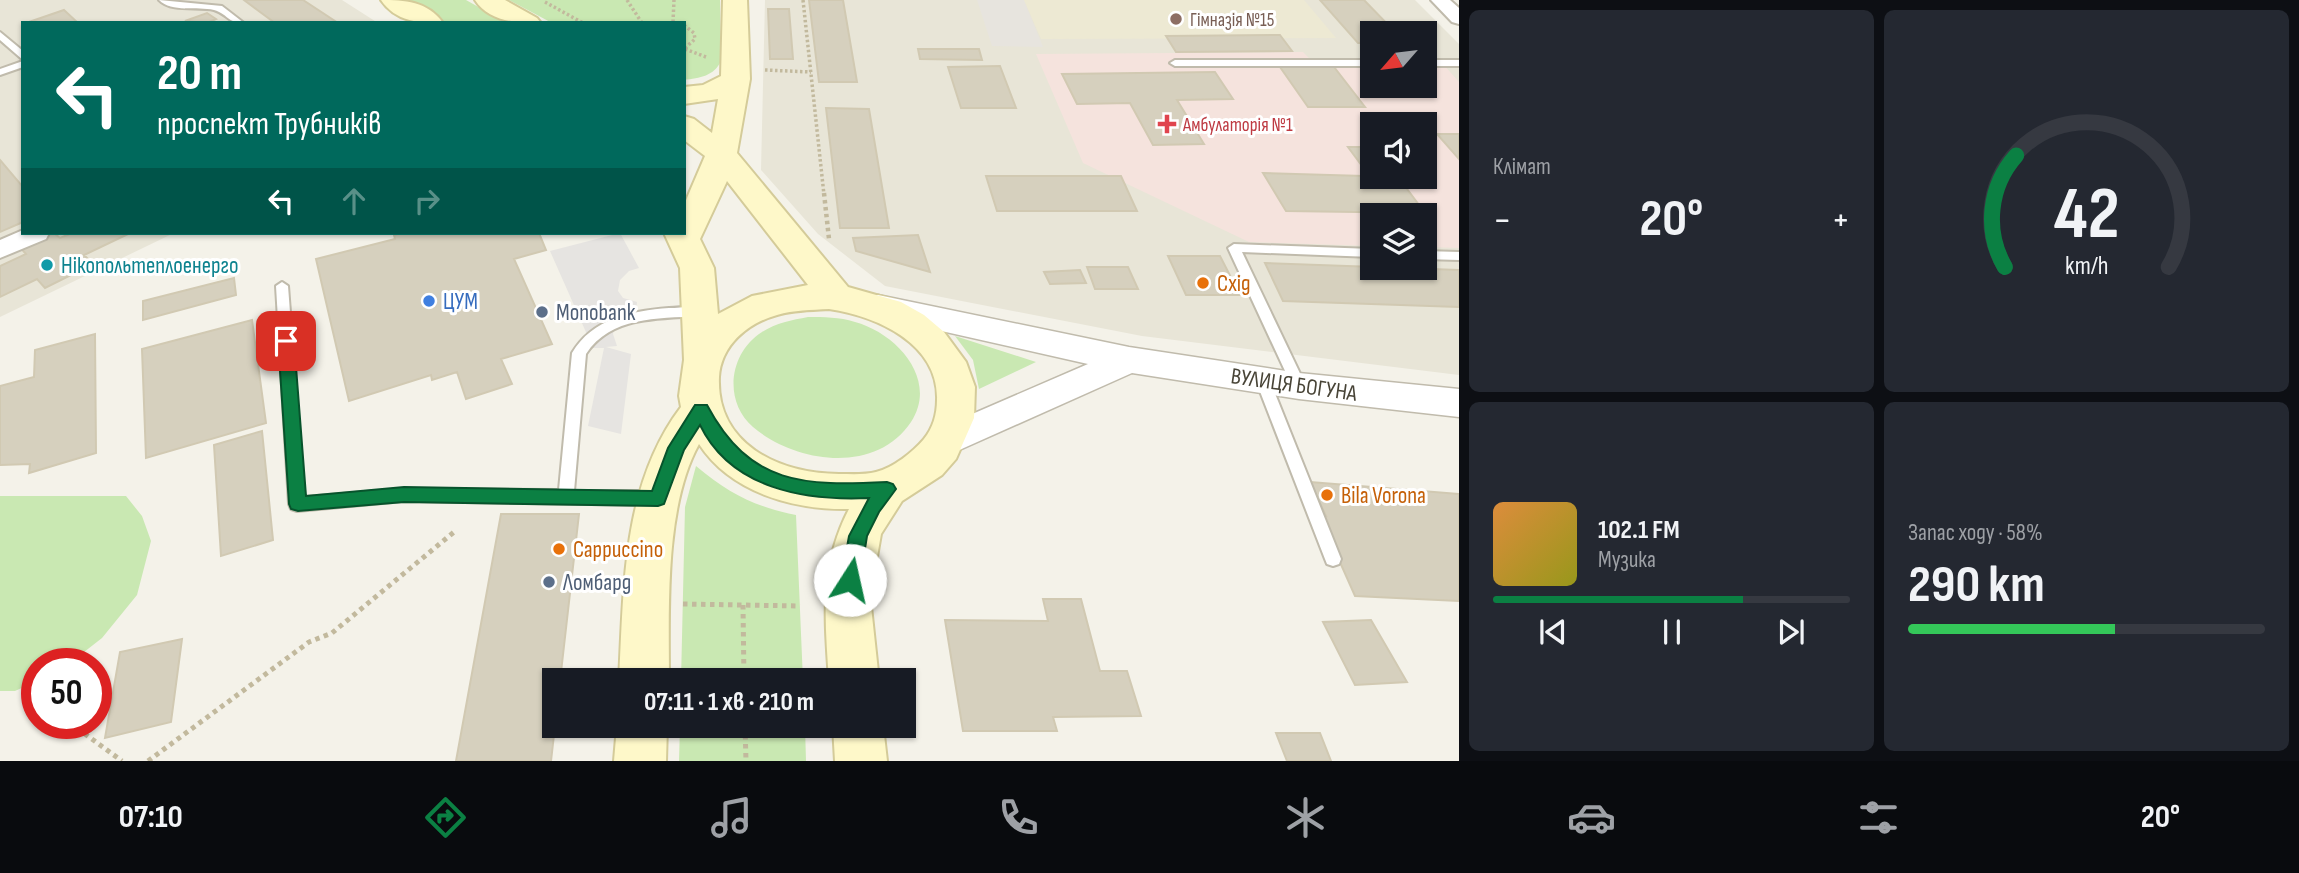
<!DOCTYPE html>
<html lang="uk">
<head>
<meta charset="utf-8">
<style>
  :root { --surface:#171b24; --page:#242831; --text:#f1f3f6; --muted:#9ea1a6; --line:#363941; --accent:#0b8043 }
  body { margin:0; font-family:"Sofia Sans Condensed",sans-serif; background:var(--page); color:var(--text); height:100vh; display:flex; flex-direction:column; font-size:26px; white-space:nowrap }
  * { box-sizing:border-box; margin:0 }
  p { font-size:23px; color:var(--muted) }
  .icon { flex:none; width:38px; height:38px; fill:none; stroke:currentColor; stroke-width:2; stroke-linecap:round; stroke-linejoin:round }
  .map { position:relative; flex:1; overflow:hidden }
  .panel { display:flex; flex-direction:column; gap:10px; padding:10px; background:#0d0f14; width:840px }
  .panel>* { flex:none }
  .hud { position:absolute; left:21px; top:21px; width:665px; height:214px; border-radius:0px; box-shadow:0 2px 5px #0004; background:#00695c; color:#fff; overflow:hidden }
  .needle { width:46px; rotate:242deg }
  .fabs { position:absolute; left:1360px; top:21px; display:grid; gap:14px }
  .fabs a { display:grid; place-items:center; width:77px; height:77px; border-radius:0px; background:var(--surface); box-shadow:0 2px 5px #0004; font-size:35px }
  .speed { position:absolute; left:21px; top:648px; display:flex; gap:14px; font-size:35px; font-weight:700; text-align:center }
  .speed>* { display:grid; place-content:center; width:91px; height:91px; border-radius:50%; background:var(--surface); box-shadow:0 2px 5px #0004; line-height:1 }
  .speed .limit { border:10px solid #d22; background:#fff; color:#111 }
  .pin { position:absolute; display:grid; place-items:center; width:60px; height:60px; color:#fff; margin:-30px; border-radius:14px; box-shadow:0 4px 10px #0006 }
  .me { position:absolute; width:77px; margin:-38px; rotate:10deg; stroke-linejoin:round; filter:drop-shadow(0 0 5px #0008) }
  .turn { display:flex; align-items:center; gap:24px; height:147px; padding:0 21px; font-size:32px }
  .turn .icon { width:91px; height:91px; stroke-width:2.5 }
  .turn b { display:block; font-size:49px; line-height:60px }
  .lanes { display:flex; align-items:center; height:66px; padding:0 21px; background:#0003; justify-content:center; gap:35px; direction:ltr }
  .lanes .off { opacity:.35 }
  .big { font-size:52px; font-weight:700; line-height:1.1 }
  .panel .widget { flex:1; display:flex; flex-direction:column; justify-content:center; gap:10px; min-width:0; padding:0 24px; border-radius:10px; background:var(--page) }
  .panel .dial { align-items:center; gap:0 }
  .dial svg { height:182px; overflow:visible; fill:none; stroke:var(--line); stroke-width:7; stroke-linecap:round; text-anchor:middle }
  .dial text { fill:var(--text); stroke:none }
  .song { display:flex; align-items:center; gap:21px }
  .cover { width:84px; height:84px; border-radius:10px; background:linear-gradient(135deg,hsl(30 70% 55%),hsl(60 70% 35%)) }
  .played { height:7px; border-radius:4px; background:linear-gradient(90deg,var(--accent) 70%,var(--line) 70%) }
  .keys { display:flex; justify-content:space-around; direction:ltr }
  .heat { display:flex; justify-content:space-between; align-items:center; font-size:38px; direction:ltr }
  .charge { height:10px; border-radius:5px; background:linear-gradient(90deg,#34c759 58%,var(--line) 0) }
  .panel .tiles { flex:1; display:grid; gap:10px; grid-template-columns:repeat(2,1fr) }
  .trip { position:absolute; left:542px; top:668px; width:374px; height:70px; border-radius:0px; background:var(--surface); box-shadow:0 2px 5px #0004; font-weight:700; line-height:70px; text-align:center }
  .tab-bar { display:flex; height:112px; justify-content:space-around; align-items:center; background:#090b0e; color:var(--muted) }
  .tab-bar .icon { width:49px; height:49px }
  .tab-bar .current { color:var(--accent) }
  .tab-bar b { font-size:32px; color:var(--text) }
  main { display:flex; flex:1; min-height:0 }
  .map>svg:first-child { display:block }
  .residential { fill:#e8e5d7; fill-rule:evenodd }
  .industrial { fill:#e7e4de }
  .education { fill:#ede9d3 }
  .medical { fill:#f5e3dd; fill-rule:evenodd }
  .green { fill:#c9e8b2 }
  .parking { fill:#e6e4e1 }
  .building { fill:#d6d0be; stroke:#d1c9b2; stroke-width:2 }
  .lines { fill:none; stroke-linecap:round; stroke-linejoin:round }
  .service-casing { stroke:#c0bbac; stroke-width:4 }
  .minor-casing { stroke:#c0bbac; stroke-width:4 }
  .tertiary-casing { stroke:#c0bbac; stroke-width:3 }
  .secondary-casing { stroke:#d4cb99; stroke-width:4 }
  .path-far2 { stroke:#c2b99d; stroke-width:3.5; stroke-dasharray:2.5 2.5; stroke-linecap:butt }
  .path-far1 { stroke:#c2b99d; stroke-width:4.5; stroke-dasharray:3.5 3.5; stroke-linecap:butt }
  .path { stroke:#c2b99d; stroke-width:5; stroke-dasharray:4.5 4.5; stroke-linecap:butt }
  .service { fill:#fff; fill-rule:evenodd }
  .minor { fill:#fff; fill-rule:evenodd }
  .tertiary { fill:#fff; fill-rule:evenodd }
  .secondary { fill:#fef8c9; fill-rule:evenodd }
  .route { fill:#0b8043; stroke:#07532c; stroke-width:2 }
  .education-dot { fill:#8d6e63; stroke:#fff; stroke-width:2.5 }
  .health-dot { fill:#e0444e; stroke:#fff; stroke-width:2.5 }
  .culture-dot { fill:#0f9aa8; stroke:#fff; stroke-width:2.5 }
  .food-dot { fill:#e8710a; stroke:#fff; stroke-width:2.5 }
  .shop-dot { fill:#3f7fe0; stroke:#fff; stroke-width:2.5 }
  .service-dot { fill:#5c6f8a; stroke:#fff; stroke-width:2.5 }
  .labels { text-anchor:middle; stroke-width:6; stroke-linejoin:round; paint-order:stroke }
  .far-education-label { font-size:19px; fill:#785e54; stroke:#fff; text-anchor:start }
  .far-health-label { font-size:19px; fill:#be3a42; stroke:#fff; text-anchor:start }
  .culture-label { font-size:23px; fill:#0d838f; stroke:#fff; text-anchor:start }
  .food-label { font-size:23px; fill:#c56008; stroke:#fff; text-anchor:start }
  .shop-label { font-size:23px; fill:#366cbe; stroke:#fff; text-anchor:start }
  .service-label { font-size:23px; fill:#4e5e75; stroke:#fff; text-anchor:start }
  .street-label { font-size:23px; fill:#484437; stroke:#fff }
</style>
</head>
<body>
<main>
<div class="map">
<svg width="1459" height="761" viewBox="0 0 1459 761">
  <rect width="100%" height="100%" fill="#f4f2e9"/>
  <path class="residential" d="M 0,0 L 342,0 L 378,23 L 23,23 L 23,233 L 174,233 L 0,317 Z
    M 765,0 L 1415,0 L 1459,44 L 1459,375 L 1142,336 L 885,286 L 818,234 L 761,170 ZM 1372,33 L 1424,33 L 1424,86 L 1372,86 ZM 1372,124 L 1424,124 L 1424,177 L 1372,177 ZM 1372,215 L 1424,215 L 1424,268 L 1372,268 Z"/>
  <path class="industrial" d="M 977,0 L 1024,0 L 1043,47 L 992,46 Z"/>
  <path class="education" d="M 1024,0 L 1304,0 L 1336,38 L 1041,39 Z"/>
  <path class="medical" d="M 1303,52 L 1314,63 L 1372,63 L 1372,86 L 1424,86 L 1425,63 L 1442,63 L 1459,82 L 1459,248 L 1425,247 L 1424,215 L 1372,215 L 1372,246 L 1249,242 L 1083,163 L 1036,54 ZM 1372,124 L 1424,124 L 1424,177 L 1372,177 Z"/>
  <path class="green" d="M 407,0 L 466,0 L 507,23 L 446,23 Z
    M 509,0 L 720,0 L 721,61 C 714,76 700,78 684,80 L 684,23 L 552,23 Z
    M 808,317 C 824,317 839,317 855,322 C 896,333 939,379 911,422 C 876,475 795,463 753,427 C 723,401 729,353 762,332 C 776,323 792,320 808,317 Z
    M 955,336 L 1036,362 L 979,389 L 973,360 Z
    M 696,466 C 730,494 753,506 796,515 L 803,681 L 681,681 L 685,507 Z
    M 0,496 L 126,496 L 142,516 L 151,541 L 137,595 L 102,638 L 70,663 L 37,663 L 37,681 L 15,691 L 0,691 Z
    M 680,726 L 805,726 L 806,761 L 679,761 Z"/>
  <path class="parking" d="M 620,233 L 639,268 L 629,271 L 620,280 L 618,291 L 623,298 L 637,302 L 636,314 L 615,326 L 613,334 L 617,346 L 606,347 L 631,354 L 621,434 L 588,426 L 604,348 L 593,348 L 550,251 Z"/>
  <path class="building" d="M 244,0 L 303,0 L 338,23 L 275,23 Z
    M 809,0 L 843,0 L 857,82 L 819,82 Z
    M 1320,0 L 1364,0 L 1396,33 L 1372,33 L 1372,43 L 1358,43 Z
    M 768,9 L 789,9 L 793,59 L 770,59 Z
    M 64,10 L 78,23 L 26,23 Z
    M 207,13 L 216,19 L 207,23 L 185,21 Z
    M 1280,35 L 1292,51 L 1176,52 L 1166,36 Z
    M 918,49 L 979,49 L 982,60 L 920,59 Z
    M 1000,66 L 1016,108 L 961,108 L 948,67 Z
    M 1280,67 L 1334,67 L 1365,107 L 1308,107 Z
    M 1215,72 L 1233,99 L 1177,100 L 1204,144 L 1153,145 L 1130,103 L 1077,104 L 1062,74 Z
    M 826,108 L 869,109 L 889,228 L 840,228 Z
    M 1437,134 L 1459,134 L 1459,159 Z
    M 1348,147 L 1372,147 L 1372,170 L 1365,170 Z
    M 0,160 L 23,187 L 23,222 L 0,232 Z
    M 1263,173 L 1398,177 L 1425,213 L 1286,211 Z
    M 986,176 L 1121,176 L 1137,211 L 997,211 Z
    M 47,233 L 54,233 L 60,238 L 72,233 L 128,234 L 84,255 L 93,264 L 45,288 L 37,279 L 0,297 L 0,266 L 26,254 L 19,246 Z
    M 404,233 L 539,233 L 546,250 L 514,259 L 552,344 L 501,359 L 512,384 L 466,399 L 457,372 L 432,380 L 431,375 L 349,401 L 316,259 L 395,239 L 394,235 Z
    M 918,235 L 930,272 L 856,251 L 853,238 Z
    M 1168,256 L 1220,256 L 1240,295 L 1186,295 Z
    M 1265,263 L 1459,270 L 1459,307 L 1283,301 Z
    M 1087,267 L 1128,267 L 1138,289 L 1095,289 Z
    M 1080,270 L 1086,283 L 1050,284 L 1044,272 Z
    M 234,278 L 236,295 L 143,320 L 143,301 Z
    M 252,320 L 266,423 L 146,458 L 142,349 Z
    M 95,334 L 96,453 L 29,473 L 30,464 L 0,465 L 0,386 L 34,377 L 35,350 Z
    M 262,431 L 273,540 L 221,556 L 214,445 Z
    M 1310,482 L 1459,494 L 1459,601 L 1355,596 L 1319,515 L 1326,516 Z
    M 501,514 L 579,514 L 560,681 L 555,681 L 555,726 L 551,761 L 456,761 Z
    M 1043,599 L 1081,599 L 1100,671 L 1127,671 L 1141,716 L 1053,717 L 1057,731 L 963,731 L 945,620 L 1048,621 Z
    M 1371,620 L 1407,682 L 1355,685 L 1323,622 Z
    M 182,639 L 171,722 L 105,738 L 120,652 Z
    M 1276,733 L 1320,733 L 1331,761 L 1287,761 Z"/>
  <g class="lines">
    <g class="service-casing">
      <path id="service" d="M 159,0 L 222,6 L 244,23 C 227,23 228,14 214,10 C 197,6 172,13 159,0 Z
        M 0,32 L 23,51 L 23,60 L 0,40 Z
        M 1372,60 L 1372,66 L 1175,66 L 1170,63 L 1175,60 Z
        M 1424,60 L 1459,60 L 1459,66 L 1424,66 Z
        M 23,61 L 23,67 L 0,75 L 0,69 Z
        M 1234,244 L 1372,249 L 1372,257 L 1242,252 L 1306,386 L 1304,390 L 1294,390 L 1292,386 L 1228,248 Z
        M 1424,251 L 1459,252 L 1459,260 L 1424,259 Z
        M 282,282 L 288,286 L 304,497 L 404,489 L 559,490 L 572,353 C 593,318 631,311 669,308 C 680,308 692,305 703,308 L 705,311 L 703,314 L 698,316 C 657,319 611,316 586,354 L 574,491 L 657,491 L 662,493 L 665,498 L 662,503 L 657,505 L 404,501 L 297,511 L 291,509 L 289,504 L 276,286 Z
        M 1263,376 L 1270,381 L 1341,559 L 1339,564 L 1333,566 L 1327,564 L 1325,559 L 1256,381 Z"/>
    </g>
    <g class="minor-casing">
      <path id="minor" d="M 1431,0 L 1450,0 L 1459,8 L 1459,24 L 1452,22 Z
        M 23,230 L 23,233 L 49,233 L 46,239 L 0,258 L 0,240 Z"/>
    </g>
    <g class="tertiary-casing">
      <path id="tertiary" d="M 878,295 L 1129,347 L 1299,373 L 1459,389 L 1459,417 L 1299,399 L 1132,373 L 946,456 L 933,451 L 928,441 L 933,431 L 1088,364 L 866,314 L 862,306 L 866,298 Z"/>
    </g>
    <g class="secondary-casing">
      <path id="secondary" d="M 381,0 C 404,0 428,1 443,23 C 419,23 396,22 381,0 Z
        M 475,0 L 505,0 L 537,18 L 541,23 C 517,23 489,22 475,0 Z
        M 723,0 L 747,0 L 750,79 L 737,153 L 848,287 L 901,302 L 924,315 L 944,332 L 966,362 L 975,387 L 974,418 L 956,459 L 942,475 L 902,501 L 881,534 L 870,597 L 879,681 L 829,681 C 825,618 819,567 849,509 C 794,510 731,493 699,444 C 664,507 669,610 669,681 L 619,681 C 624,587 622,485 681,407 L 679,396 L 684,360 L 680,268 L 664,233 L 684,233 L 684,205 L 705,156 L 684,140 L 684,116 L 694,119 L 712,133 L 718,99 L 684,104 L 684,87 L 703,85 L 721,76 ZM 727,181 L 808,285 L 752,296 L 718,314 L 714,268 L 700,239 ZM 829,309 C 876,316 939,343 937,400 C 937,414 933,428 924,439 C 913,452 893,468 876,472 C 865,475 851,474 839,474 C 779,474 716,444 719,377 C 721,345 748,323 777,315 C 794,310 811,310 829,309 Z
        M 617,726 L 667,726 L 666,761 L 614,761 Z
        M 833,726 L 883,726 L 887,761 L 835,761 Z"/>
    </g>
    <path class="path-far2" d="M 627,0 L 642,23
      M 803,0 L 824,195
      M 545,2 L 583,23
      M 673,22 L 674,0
      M 652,23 L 676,23
      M 684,25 L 694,33 L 695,39 L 684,49
      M 685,49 L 706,57
      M 765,70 L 811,72"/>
    <path class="path-far1" d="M 824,193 L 829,239"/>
    <path class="path" d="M 683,604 L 800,606
      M 743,605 L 744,681
      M 70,723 L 122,761
      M 745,726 L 746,761
      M 148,761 L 309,642 L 332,633 L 454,532"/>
    <use href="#service" class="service"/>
    <use href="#minor" class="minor"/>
    <use href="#tertiary" class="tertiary"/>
    <use href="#secondary" class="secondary"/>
  </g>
  <path class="route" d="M 286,335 L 294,341 L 306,496 L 404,487 L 652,491 L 668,448 L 695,405 L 707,405 C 750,486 805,486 887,482 L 893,484 L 896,489 L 879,512 L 867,536 L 860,580 L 857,586 L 850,588 L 844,586 L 841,580 L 849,536 L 869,498 C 805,501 731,489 700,425 L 684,450 L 664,504 L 658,506 L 404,502 L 298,511 L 291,509 L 289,504 L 278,341 Z"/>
  <circle class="education-dot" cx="1176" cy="19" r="7"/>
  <path class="health-dot" d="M1163.5 113.5h7v7h7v7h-7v7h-7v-7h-7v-7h7z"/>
  <circle class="culture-dot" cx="47" cy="265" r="7"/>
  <g class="food-dot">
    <circle cx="1203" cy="283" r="7"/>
    <circle cx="1327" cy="495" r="7"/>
    <circle cx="559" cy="549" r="7"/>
  </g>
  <circle class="shop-dot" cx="429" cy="301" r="7"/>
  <g class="service-dot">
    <circle cx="542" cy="312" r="7"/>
    <circle cx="549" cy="582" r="7"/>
  </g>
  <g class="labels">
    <g class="far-education-label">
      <text x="1190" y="26">Гімназія №15</text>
    </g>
    <g class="far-health-label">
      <text x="1183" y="131">Амбулаторія №1</text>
    </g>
    <g class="culture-label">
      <text x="61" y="273">Нікопольтеплоенерго</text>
    </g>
    <g class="food-label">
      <text x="1217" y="291">Схід</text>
      <text x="1341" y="503">Bila Vorona</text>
      <text x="573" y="557">Cappuccino</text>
    </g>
    <g class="shop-label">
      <text x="443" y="309">ЦУМ</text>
    </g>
    <g class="service-label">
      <text x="556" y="320">Monobank</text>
      <text x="563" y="590">Ломбард</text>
    </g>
    <g class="street-label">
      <text transform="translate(1294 384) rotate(8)" y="8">ВУЛИЦЯ БОГУНА</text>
    </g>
  </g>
</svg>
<div class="fabs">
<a><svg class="needle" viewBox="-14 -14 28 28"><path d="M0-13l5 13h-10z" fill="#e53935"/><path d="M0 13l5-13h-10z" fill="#9ea1a6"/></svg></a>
<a><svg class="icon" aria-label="sound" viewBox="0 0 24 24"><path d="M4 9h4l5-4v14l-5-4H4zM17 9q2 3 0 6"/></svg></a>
<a><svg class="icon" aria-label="layers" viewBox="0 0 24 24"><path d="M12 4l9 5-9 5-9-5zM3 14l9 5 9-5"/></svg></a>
</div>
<div class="speed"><div class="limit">50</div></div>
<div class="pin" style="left:286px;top:341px;background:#d93025"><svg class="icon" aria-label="arrive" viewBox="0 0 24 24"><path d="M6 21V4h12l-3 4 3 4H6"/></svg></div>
<svg class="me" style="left:850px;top:580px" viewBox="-20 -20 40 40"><circle r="19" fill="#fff"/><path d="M0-13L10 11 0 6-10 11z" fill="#0b8043"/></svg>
<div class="trip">07:11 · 1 хв · 210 m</div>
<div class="hud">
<div class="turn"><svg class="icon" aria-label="left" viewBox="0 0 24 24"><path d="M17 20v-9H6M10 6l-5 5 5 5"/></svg><div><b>20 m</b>проспект Трубників</div></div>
<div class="lanes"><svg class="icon" aria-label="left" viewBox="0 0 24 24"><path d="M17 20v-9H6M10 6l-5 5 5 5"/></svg><svg class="icon off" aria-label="ahead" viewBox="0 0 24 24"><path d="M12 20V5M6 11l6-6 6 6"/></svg><svg class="icon off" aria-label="right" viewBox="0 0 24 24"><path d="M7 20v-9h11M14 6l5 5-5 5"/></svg></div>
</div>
</div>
<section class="panel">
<div class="tiles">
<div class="widget"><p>Клімат</p>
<div class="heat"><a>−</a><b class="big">20°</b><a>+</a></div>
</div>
<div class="widget dial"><svg viewBox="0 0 100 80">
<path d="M14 69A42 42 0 1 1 86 69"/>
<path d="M14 69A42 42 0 0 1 19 20" stroke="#0b8043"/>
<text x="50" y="56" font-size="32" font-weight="700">42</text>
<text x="50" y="72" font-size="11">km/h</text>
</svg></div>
<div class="widget">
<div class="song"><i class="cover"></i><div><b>102.1 FM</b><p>Музика</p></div></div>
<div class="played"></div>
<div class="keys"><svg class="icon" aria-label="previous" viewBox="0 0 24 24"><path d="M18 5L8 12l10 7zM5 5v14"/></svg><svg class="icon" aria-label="pause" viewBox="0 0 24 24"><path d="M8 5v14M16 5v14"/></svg><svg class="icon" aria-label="next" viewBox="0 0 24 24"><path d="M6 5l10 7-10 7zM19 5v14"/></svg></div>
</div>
<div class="widget"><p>Запас ходу · 58%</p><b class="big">290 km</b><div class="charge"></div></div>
</div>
</section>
</main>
<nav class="tab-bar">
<b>07:10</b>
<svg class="icon current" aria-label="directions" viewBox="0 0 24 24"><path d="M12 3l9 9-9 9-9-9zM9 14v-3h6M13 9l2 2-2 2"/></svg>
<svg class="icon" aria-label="music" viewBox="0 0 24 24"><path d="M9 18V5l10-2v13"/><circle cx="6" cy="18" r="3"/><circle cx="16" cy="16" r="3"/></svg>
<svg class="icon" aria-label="phone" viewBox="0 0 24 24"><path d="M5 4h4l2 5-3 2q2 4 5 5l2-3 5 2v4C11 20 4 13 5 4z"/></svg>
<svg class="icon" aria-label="climate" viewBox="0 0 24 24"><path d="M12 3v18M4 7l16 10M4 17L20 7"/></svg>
<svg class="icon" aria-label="car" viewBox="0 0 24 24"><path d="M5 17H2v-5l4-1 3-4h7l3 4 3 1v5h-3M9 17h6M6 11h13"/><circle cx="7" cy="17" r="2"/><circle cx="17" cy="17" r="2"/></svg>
<svg class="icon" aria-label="filters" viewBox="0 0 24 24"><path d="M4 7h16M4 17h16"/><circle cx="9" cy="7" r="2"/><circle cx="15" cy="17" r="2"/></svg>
<b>20°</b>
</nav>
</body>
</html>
